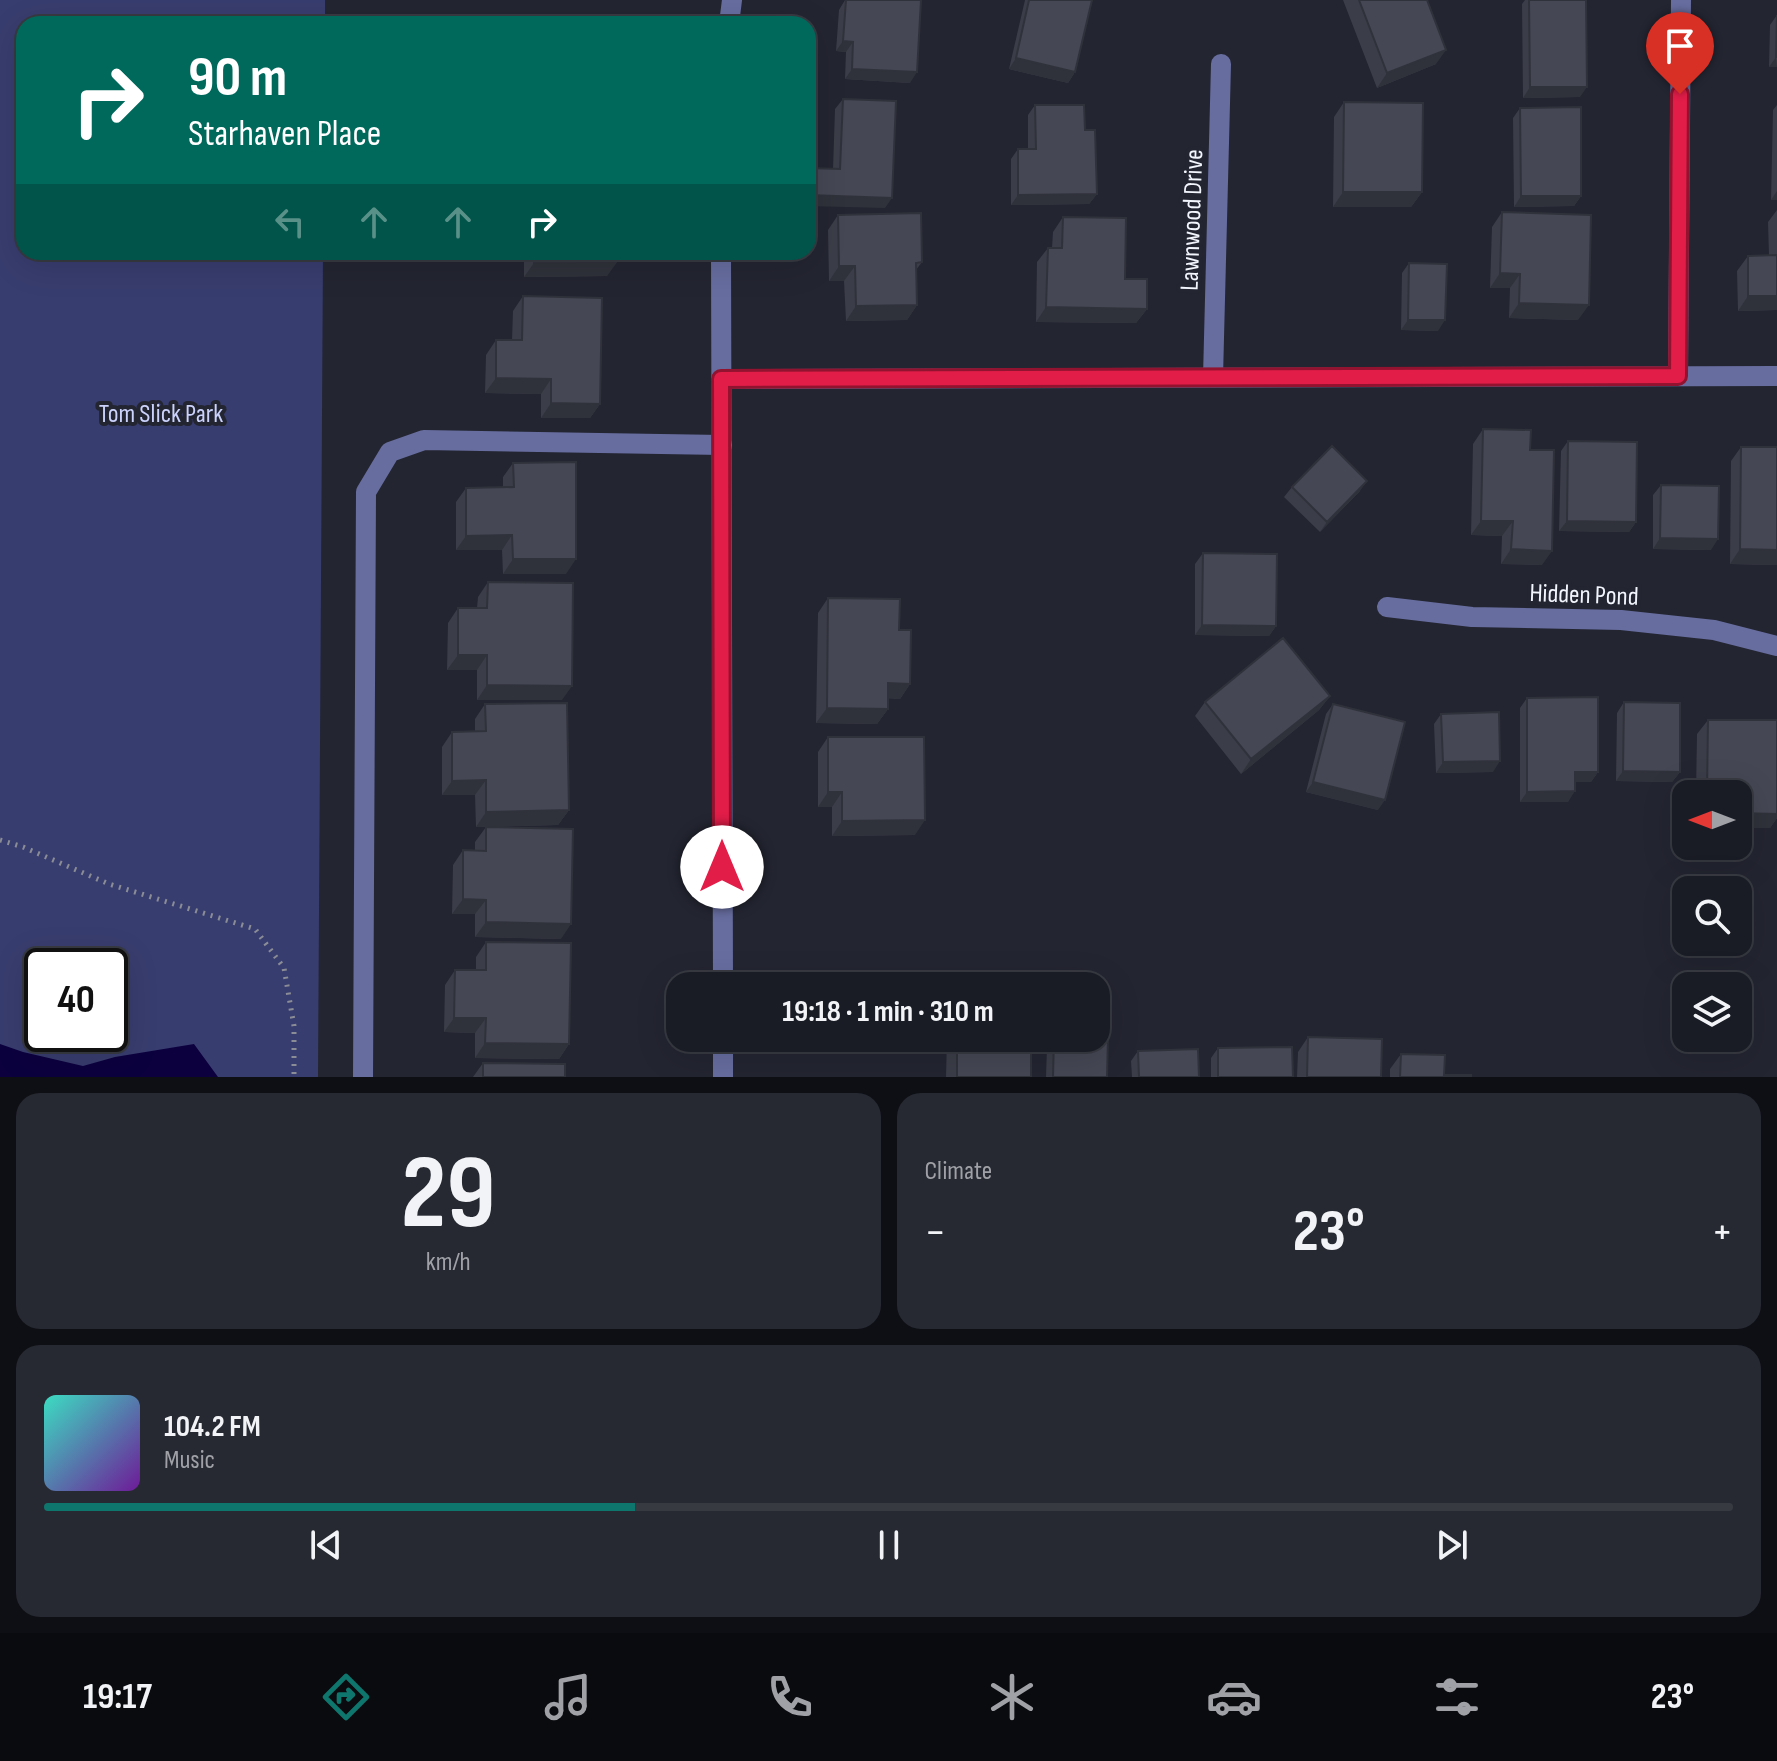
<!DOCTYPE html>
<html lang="en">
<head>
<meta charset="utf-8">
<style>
  :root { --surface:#1a1c25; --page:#272932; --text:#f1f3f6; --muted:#9fa1a7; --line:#383a42; --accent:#0f766e }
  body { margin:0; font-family:"Sofia Sans Condensed",sans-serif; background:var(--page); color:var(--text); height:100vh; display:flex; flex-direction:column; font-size:30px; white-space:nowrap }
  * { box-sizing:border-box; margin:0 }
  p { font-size:26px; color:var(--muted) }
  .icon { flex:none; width:44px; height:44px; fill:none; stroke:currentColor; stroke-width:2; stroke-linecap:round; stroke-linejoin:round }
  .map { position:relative; height:1077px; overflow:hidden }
  .panel { display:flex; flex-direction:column; gap:16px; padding:16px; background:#0e0f14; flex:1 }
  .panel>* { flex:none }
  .hud { position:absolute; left:16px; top:16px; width:800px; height:244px; border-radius:24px; box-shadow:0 8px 32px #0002,0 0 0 2px var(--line); background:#00695c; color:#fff; overflow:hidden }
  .needle { width:52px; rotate:270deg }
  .controls { position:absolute; left:1672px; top:780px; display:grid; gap:16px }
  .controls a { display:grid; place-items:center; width:80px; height:80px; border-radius:16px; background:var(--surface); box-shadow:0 8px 32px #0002,0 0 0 2px var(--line); font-size:40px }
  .speed { position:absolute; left:24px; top:948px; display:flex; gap:16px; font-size:40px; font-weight:700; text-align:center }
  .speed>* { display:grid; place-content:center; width:104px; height:104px; border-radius:50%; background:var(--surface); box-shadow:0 8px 32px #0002,0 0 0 2px var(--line); line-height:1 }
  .speed .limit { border:4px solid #111; border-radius:12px; background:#fff; color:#111 }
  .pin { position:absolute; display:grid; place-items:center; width:68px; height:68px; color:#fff; margin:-82px -34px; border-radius:50% 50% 50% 0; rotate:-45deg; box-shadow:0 0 8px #0007 }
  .pin .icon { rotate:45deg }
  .me { position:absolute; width:88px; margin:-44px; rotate:0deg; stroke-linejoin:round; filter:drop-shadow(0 0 6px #0008) }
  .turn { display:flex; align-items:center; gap:28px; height:168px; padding:0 40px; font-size:36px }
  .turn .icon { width:104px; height:104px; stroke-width:2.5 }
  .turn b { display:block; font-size:56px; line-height:68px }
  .lanes { display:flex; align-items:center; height:76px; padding:0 40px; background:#0003; justify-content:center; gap:40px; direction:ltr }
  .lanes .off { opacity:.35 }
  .big { font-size:60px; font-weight:700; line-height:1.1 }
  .panel .widget { flex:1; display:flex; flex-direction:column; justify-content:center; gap:12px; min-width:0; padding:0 28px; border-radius:24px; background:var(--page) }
  .panel .dial { align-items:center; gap:0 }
  .dial b { font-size:104px; line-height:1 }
  .song { display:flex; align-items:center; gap:24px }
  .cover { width:96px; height:96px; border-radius:12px; background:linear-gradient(135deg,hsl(170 70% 55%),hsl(280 70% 35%)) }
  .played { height:8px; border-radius:4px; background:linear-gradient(90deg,var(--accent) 35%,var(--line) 35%) }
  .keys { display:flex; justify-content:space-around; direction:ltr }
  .heat { display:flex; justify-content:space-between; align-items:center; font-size:44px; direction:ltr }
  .panel .tiles { flex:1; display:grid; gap:16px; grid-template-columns:1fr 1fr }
  .widget:last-child { grid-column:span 2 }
  .trip { position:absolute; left:666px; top:972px; width:444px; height:80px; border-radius:24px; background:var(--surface); box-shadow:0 8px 32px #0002,0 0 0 2px var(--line); font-weight:700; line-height:80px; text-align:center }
  .menu { display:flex; height:128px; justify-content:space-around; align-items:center; background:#0a0b0f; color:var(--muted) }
  .menu .icon { width:56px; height:56px }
  .menu .selected { color:var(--accent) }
  .menu b { font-size:36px; color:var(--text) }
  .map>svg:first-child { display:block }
  .green { fill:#383d6f; fill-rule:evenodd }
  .water { fill:#0c003f }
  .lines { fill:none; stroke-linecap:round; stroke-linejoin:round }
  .path { stroke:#8a8c96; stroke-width:5; stroke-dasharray:2 6; stroke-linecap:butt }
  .service { stroke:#676d9f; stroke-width:20 }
  .minor { stroke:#676d9f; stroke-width:20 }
  .tertiary { stroke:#676d9f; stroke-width:20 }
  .wall { fill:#3b3d48 }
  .shaded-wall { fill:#30323b }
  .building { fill:#454754; stroke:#30323b; stroke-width:2 }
  .route-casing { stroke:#92132f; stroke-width:20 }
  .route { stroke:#e11d48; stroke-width:14 }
  .labels { text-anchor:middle; stroke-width:8; stroke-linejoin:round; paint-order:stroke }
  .street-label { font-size:26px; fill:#f3f5fd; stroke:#232531 }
  .park-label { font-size:26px; fill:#cbd2fb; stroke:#232531 }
</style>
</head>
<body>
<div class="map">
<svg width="1777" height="1077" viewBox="0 0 1777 1077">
  <rect width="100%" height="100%" fill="#232531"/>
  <path class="green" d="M 0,0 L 325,0 L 325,24 L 24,24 L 24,252 L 323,252 L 318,1077 L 0,1077 ZM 42,966 L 110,966 L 110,1034 L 42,1034 Z"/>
  <path class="water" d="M 0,1044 L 23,1052 L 83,1066 L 115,1057 L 194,1044 L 218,1077 L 0,1077 Z"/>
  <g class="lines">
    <path class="path" d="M 0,840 L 23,847 L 109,884 L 255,929 L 284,968 L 294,1026 L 294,1077"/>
    <path class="service" d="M 363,1077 L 366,492 L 390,452 L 424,440 L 722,445"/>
    <path class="minor" d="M 1678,376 L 1681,0
      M 1213,377 L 1221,64
      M 721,379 L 1777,376
      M 1387,607 L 1472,617 L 1621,620 L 1714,630 L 1777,646"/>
    <path class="tertiary" d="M 729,24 L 732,0
      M 721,252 L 723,986
      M 723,1038 L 723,1077"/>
  </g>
  <path class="wall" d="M 845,0 L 921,0 L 910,83 L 845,79 L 846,52 L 836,51 L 839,10 Z
    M 1025,0 L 1092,0 L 1075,72 L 1068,83 L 1009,69 Z
    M 1343,0 L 1427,0 L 1436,64 L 1377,88 Z
    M 1525,0 L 1586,0 L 1580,97 L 1523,98 L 1522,4 Z
    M 1777,15 L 1777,67 L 1769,67 L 1770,25 Z
    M 843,99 L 885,208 L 833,169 L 835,109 Z
    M 1344,102 L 1422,192 L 1411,207 L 1333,207 L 1334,117 Z
    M 1035,105 L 1085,130 L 1097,194 L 1089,204 L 1011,205 L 1011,159 L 1018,149 L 1028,149 L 1028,115 Z
    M 1777,105 L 1777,200 L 1771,200 L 1773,110 Z
    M 1520,108 L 1581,196 L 1574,206 L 1514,207 L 1513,118 Z
    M 1777,210 L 1777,310 L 1738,311 L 1737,271 L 1748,256 L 1769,256 L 1768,222 Z
    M 1502,212 L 1578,320 L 1509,318 L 1510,288 L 1490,288 L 1492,227 Z
    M 838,215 L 922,262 L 916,270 L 917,305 L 907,320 L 846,321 L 844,281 L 829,281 L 828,230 Z
    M 1063,217 L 1125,279 L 1147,309 L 1136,323 L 1036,322 L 1037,262 L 1048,248 L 1052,248 L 1053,232 Z
    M 524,252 L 617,252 L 607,276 L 524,277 Z
    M 1409,263 L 1438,331 L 1401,330 L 1402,273 Z
    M 523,296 L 600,404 L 590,418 L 541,418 L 541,394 L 485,393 L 486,355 L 496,340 L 512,340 L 513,311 Z
    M 1483,429 L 1530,450 L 1542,565 L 1501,564 L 1502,536 L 1471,535 L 1473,444 Z
    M 1568,441 L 1636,522 L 1629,532 L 1559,531 L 1561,451 Z
    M 1741,447 L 1777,565 L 1730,564 L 1731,461 Z
    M 513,463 L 566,574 L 503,574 L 502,550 L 456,550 L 456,502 L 466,488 L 503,487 L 503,477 Z
    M 1661,485 L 1711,550 L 1653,549 L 1653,495 Z
    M 1292,487 L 1360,491 L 1320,532 L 1284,497 Z
    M 1203,553 L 1276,626 L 1269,636 L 1195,635 L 1195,564 Z
    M 488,582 L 562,700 L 477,700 L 477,670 L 447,670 L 448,623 L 458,608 L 477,608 L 478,597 Z
    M 828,598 L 899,630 L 910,684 L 900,699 L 888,698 L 888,709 L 877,724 L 816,723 L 818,613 Z
    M 1330,696 L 1319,710 L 1241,774 L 1195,716 L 1205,702 Z
    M 1527,698 L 1598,772 L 1591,782 L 1575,782 L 1568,802 L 1520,802 L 1520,708 Z
    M 1624,702 L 1680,772 L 1672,782 L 1616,781 L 1617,713 Z
    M 485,704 L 569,810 L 558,825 L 476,827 L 475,795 L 442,795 L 442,747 L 452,732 L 475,731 L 475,719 Z
    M 1333,704 L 1378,810 L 1306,792 L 1326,714 Z
    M 1441,714 L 1493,772 L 1436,773 L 1434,724 Z
    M 1708,720 L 1777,720 L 1777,818 L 1770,828 L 1738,794 L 1696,794 L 1697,734 Z
    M 828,737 L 915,835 L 832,836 L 832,807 L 818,807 L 818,752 Z
    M 486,827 L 561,939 L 475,937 L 475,914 L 452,914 L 453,865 L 463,850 L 475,851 L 475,842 Z
    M 486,942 L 569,1044 L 559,1059 L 475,1058 L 475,1033 L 444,1032 L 445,985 L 455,970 L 476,970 L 476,957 Z
    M 1308,1037 L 1381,1077 L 1297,1077 L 1298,1052 Z
    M 947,1038 L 1031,1038 L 1031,1077 L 946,1077 Z
    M 1052,1038 L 1096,1038 L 1107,1077 L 1046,1077 L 1047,1046 Z
    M 1218,1048 L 1293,1077 L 1211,1077 L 1211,1058 Z
    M 1138,1051 L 1199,1077 L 1132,1077 L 1131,1061 Z
    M 1401,1054 L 1444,1075 L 1471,1077 L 1390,1077 L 1390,1069 Z
    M 483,1063 L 565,1077 L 473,1077 Z"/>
  <path class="shaded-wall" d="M 843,41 L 853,42 L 846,52 L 836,51 Z
    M 1446,50 L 1436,64 L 1377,88 L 1387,73 Z
    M 1776,57 L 1777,67 L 1769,67 Z
    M 1016,58 L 1075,72 L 1068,83 L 1009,69 Z
    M 852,69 L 917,72 L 910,83 L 845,79 Z
    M 1530,87 L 1587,87 L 1580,97 L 1523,98 Z
    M 1777,191 L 1777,200 L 1771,200 Z
    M 1343,192 L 1422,192 L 1411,207 L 1333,207 Z
    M 1097,194 L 1089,204 L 1011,205 L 1018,195 Z
    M 808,195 L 892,198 L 885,208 L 808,206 Z
    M 1521,196 L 1581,196 L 1574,206 L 1514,207 Z
    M 618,261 L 607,276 L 524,277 L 534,263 Z
    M 839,266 L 855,266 L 844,281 L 829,281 Z
    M 1500,273 L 1520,274 L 1510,288 L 1490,288 Z
    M 1748,296 L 1777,296 L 1777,310 L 1738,311 Z
    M 1519,303 L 1589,305 L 1578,320 L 1509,318 Z
    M 917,305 L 907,320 L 846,321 L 856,306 Z
    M 1046,307 L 1147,309 L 1136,323 L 1036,322 Z
    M 1408,320 L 1445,320 L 1438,331 L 1401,330 Z
    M 496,378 L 551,379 L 541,394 L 485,393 Z
    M 551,403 L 600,404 L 590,418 L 541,418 Z
    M 1367,481 L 1360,491 L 1320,532 L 1327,522 Z
    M 1481,521 L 1513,521 L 1502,536 L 1471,535 Z
    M 1567,521 L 1636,522 L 1629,532 L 1559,531 Z
    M 512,535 L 502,550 L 456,550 L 466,536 Z
    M 1660,538 L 1718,539 L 1711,550 L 1653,549 Z
    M 1511,549 L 1552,551 L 1542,565 L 1501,564 Z
    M 1740,549 L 1777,550 L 1777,565 L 1730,564 Z
    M 513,559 L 576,559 L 566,574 L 503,574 Z
    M 1202,625 L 1276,626 L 1269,636 L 1195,635 Z
    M 458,655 L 487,655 L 477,670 L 447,670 Z
    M 888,683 L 910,684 L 900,699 L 878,698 Z
    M 487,685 L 572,686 L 562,700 L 477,700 Z
    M 1330,696 L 1319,710 L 1241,774 L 1251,759 Z
    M 827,708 L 888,709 L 877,724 L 816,723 Z
    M 1500,761 L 1493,772 L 1436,773 L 1443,762 Z
    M 1623,771 L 1680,772 L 1672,782 L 1616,781 Z
    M 1575,772 L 1598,772 L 1591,782 L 1568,782 Z
    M 486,780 L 475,795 L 442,795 L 452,781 Z
    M 1313,782 L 1385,800 L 1378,810 L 1306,792 Z
    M 1575,791 L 1568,802 L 1520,802 L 1527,792 Z
    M 828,792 L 842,792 L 832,807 L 818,807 Z
    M 569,810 L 558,825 L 476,827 L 486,812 Z
    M 1738,813 L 1777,814 L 1777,818 L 1770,828 L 1738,828 Z
    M 925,820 L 915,835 L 832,836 L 842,821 Z
    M 463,899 L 486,900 L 475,914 L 452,914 Z
    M 486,922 L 571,924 L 561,939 L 475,937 Z
    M 454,1018 L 486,1018 L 475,1033 L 444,1032 Z
    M 485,1043 L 569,1044 L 559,1059 L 475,1058 Z"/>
  <path class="building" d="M 846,0 L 921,0 L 917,72 L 852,69 L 853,42 L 843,41 Z
    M 1029,0 L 1092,0 L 1075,72 L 1016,58 Z
    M 1359,0 L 1427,0 L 1446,50 L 1387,73 Z
    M 1529,0 L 1586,0 L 1587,87 L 1530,87 Z
    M 1777,15 L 1777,57 L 1776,57 Z
    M 843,99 L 896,101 L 892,198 L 808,195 L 808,168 L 840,169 Z
    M 1344,102 L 1423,103 L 1422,192 L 1343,192 Z
    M 1035,105 L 1084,105 L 1085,130 L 1095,130 L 1097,194 L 1018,195 L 1018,149 L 1036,149 Z
    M 1581,107 L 1581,196 L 1521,196 L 1520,108 Z
    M 1502,212 L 1591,215 L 1589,305 L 1519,303 L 1520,274 L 1500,273 Z
    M 921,213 L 922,262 L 916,263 L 917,305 L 856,306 L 855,266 L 839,266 L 838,215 Z
    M 1063,217 L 1126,218 L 1125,279 L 1147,279 L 1147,309 L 1046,307 L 1048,248 L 1062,248 Z
    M 534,252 L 617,252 L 618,261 L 534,263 Z
    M 1777,255 L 1777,296 L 1748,296 L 1748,256 Z
    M 1409,263 L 1447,264 L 1445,320 L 1408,320 Z
    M 523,296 L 602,298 L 600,404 L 551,403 L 551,379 L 496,378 L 496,340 L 522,340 Z
    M 1483,429 L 1531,430 L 1530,450 L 1554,450 L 1552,551 L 1511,549 L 1513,521 L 1481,521 Z
    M 1568,441 L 1637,442 L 1636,522 L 1567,521 Z
    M 1332,446 L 1367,481 L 1327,522 L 1292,487 Z
    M 1741,447 L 1777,447 L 1777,550 L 1740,549 Z
    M 576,462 L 576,559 L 513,559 L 512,535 L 466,536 L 466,488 L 514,487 L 513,463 Z
    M 1661,485 L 1719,486 L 1718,539 L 1660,538 Z
    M 1203,553 L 1277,554 L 1276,626 L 1202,625 Z
    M 488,582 L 573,583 L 572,686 L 487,685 L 487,655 L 458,655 L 458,608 L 487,608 Z
    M 828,598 L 900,599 L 899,630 L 911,630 L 910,684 L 888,683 L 888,709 L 827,708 Z
    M 1283,638 L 1330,696 L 1251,759 L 1205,702 Z
    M 1598,697 L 1598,772 L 1575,772 L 1575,791 L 1527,792 L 1527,698 Z
    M 1624,702 L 1680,703 L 1680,772 L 1623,771 Z
    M 567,703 L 569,810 L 486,812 L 486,780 L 452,781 L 452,732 L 486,731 L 485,704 Z
    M 1333,704 L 1405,722 L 1385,800 L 1313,782 Z
    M 1499,712 L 1500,761 L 1443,762 L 1441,714 Z
    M 1708,720 L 1777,720 L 1777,814 L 1738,813 L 1738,794 L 1707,794 Z
    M 828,737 L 924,737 L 925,820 L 842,821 L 842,792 L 828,792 Z
    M 486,827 L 573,829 L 571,924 L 486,922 L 486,900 L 463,899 L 463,850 L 486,851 Z
    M 486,942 L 571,943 L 569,1044 L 485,1043 L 486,1018 L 454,1018 L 455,970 L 486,970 Z
    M 1096,1036 L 1108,1037 L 1107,1077 L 1053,1077 L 1054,1038 L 1096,1038 Z
    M 1308,1037 L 1382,1039 L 1381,1077 L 1307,1077 Z
    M 957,1038 L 1031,1038 L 1031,1077 L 957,1077 Z
    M 1292,1047 L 1293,1077 L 1218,1077 L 1218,1048 Z
    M 1198,1049 L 1199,1077 L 1139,1077 L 1138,1051 Z
    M 1401,1054 L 1445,1055 L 1444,1075 L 1471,1075 L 1471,1077 L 1400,1077 Z
    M 483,1063 L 565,1064 L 565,1077 L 483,1077 Z"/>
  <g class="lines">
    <g class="route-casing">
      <path id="route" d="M 722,867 L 721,379 L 1678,376 L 1680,94"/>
    </g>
    <use href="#route" class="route"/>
  </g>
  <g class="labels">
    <g class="street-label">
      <text transform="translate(1191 220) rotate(-88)" y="9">Lawnwood Drive</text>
      <text transform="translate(1584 594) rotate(2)" y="9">Hidden Pond</text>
    </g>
    <g class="park-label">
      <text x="161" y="422">Tom Slick Park</text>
    </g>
  </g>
</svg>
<div class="controls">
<a><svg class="needle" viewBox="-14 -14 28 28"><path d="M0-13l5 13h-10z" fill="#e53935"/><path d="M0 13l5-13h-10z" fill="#9fa1a7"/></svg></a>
<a><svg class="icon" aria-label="search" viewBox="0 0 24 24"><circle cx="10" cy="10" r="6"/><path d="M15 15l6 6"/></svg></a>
<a><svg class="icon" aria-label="layers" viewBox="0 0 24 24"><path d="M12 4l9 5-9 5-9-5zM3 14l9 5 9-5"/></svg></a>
</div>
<div class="speed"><div class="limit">40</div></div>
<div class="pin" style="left:1680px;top:94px;background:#d93025"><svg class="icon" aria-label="arrive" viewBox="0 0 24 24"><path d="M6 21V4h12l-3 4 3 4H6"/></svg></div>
<svg class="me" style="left:722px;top:867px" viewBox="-20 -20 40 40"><circle r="19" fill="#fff"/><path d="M0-13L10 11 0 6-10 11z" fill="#e11d48"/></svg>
<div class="trip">19:18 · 1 min · 310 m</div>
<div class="hud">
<div class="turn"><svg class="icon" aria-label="right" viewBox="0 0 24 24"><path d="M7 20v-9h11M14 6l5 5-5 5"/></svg><div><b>90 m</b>Starhaven Place</div></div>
<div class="lanes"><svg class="icon off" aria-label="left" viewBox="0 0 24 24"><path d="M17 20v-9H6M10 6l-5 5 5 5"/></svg><svg class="icon off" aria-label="ahead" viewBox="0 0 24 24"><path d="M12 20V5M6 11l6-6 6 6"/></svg><svg class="icon off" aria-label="ahead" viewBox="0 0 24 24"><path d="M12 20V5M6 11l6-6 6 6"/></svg><svg class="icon" aria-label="right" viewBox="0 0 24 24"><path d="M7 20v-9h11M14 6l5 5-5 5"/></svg></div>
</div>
</div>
<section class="panel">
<div class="tiles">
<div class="widget dial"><b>29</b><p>km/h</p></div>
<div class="widget"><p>Climate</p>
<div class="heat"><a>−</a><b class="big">23°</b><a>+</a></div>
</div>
<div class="widget">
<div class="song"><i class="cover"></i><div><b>104.2 FM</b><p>Music</p></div></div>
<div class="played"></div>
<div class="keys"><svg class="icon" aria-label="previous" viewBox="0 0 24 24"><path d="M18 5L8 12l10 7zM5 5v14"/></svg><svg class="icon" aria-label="pause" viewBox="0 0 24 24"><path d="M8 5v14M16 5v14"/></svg><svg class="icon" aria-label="next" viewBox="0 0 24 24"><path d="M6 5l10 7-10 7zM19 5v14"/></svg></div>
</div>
</div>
</section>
<nav class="menu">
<b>19:17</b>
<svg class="icon selected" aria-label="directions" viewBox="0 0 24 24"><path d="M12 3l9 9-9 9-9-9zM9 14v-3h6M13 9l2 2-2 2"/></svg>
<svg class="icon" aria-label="music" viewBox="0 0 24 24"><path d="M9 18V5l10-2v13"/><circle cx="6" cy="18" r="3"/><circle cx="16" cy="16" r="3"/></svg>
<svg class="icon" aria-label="phone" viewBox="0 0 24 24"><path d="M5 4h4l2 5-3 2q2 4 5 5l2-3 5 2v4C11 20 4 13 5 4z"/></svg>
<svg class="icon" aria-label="climate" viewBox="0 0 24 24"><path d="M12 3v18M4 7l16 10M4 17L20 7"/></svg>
<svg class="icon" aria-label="car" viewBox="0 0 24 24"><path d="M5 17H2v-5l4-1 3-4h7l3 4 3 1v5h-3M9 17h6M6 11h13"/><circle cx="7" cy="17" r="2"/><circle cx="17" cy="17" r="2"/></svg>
<svg class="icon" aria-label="filters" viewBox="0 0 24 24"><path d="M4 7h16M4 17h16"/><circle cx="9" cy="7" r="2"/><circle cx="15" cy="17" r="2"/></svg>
<b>23°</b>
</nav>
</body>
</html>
